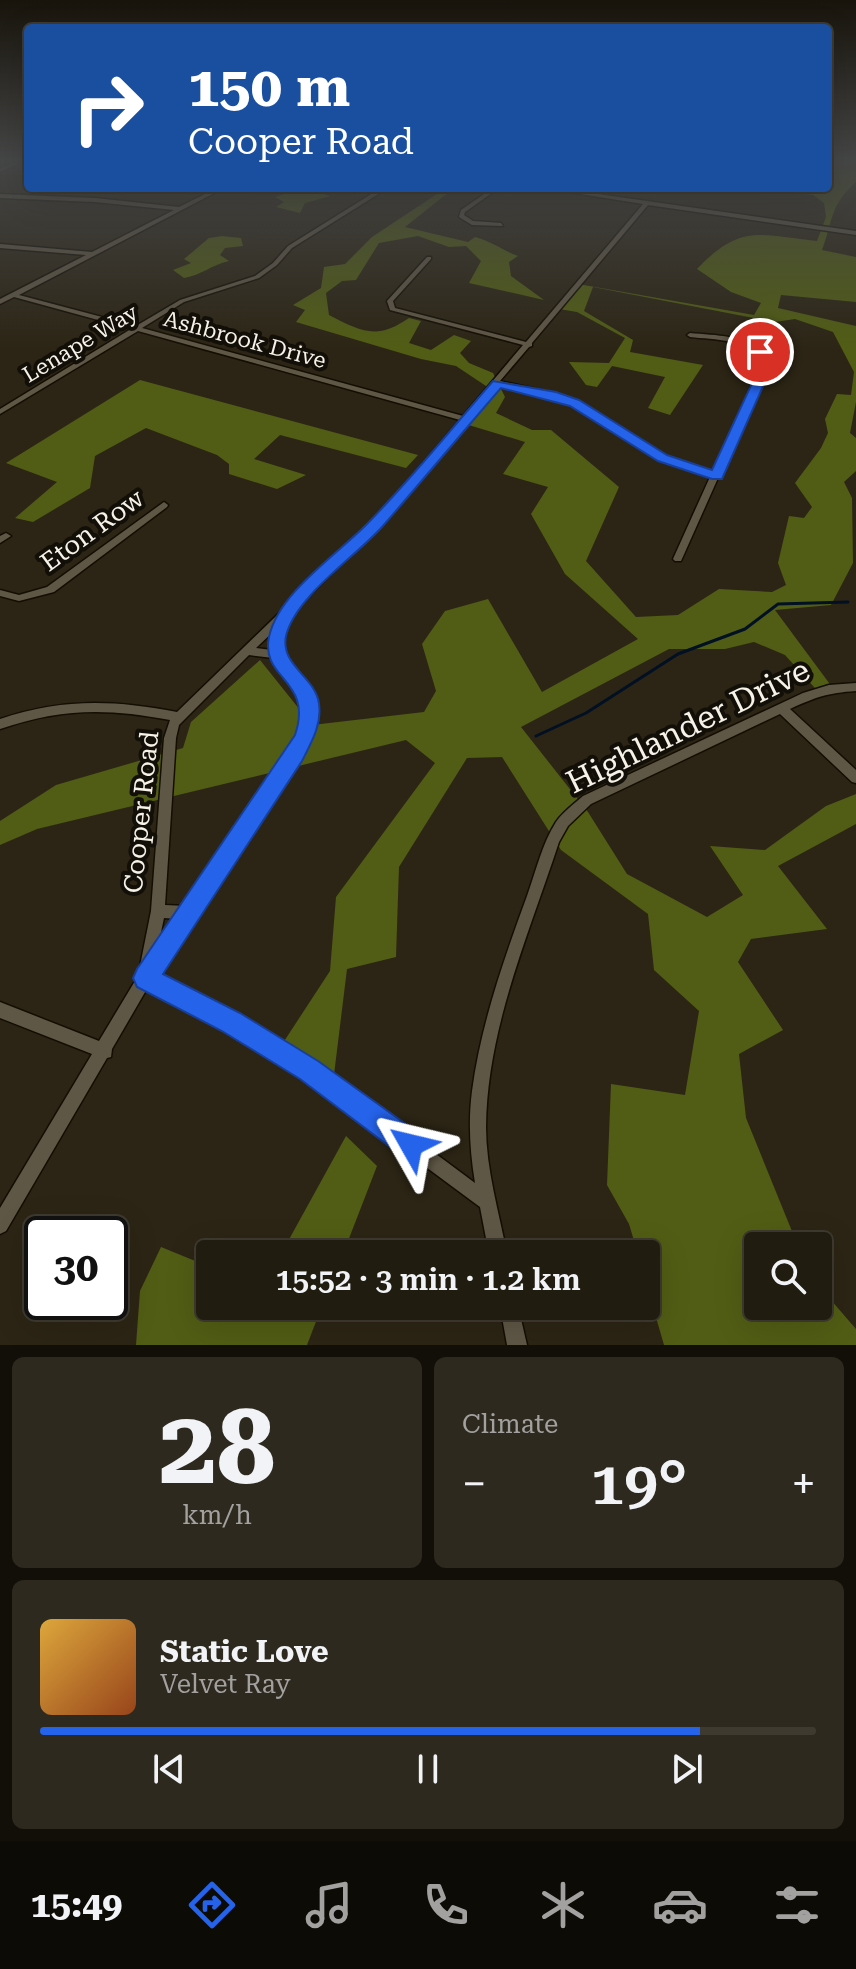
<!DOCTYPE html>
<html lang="en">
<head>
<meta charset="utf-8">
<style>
  :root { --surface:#211c10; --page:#2d291e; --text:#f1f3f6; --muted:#a2a19f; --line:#3e3a30; --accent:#2563eb }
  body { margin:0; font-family:"Roboto Serif",serif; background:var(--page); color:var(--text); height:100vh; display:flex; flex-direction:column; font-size:30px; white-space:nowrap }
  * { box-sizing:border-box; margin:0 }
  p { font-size:26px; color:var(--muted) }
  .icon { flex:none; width:44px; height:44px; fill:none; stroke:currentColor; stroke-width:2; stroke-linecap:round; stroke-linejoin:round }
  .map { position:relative; height:1345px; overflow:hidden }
  .side { display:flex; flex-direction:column; gap:12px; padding:12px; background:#120f09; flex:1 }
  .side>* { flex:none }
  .banner { position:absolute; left:24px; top:24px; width:808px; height:168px; border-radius:8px; box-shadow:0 8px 32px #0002,0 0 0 2px var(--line); background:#1a4fa0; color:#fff; overflow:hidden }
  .tools { position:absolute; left:744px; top:1232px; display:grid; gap:16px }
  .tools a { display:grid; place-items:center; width:88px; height:88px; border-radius:8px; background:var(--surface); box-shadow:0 8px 32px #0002,0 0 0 2px var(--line); font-size:40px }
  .speed { position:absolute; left:24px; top:1216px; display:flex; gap:16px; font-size:40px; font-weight:700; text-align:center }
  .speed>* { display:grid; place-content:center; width:104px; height:104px; border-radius:50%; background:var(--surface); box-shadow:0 8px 32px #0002,0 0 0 2px var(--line); line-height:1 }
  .speed .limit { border:4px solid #111; border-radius:12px; background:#fff; color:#111 }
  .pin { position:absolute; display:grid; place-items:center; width:68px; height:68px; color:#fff; margin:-34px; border:4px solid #fff; border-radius:50%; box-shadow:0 2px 8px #0007 }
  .me { position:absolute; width:88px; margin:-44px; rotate:307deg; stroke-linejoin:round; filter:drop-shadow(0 0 6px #0008) }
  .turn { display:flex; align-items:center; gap:28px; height:168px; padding:0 32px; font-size:36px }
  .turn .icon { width:104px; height:104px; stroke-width:2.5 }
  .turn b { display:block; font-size:56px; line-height:68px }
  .big { font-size:60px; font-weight:600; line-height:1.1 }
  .side .tile { flex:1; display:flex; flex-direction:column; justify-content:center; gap:12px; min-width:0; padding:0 28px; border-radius:12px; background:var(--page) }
  .side .dial { align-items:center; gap:0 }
  .dial b { font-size:104px; line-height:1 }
  .song { display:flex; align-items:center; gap:24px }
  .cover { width:96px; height:96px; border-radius:12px; background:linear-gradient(135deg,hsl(40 70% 55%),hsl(20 70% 35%)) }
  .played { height:8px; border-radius:4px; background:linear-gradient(90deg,var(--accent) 85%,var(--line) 85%) }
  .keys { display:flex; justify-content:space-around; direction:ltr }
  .heat { display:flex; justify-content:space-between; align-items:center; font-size:44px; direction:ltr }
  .side .tiles { flex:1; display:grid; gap:12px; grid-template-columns:1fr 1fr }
  .tile:last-child { grid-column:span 2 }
  .trip { position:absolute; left:196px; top:1240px; width:464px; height:80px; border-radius:8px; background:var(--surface); box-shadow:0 8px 32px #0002,0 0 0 2px var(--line); font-weight:600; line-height:80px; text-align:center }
  .dock { display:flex; height:128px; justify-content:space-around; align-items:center; background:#0d0b06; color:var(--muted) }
  .dock .icon { width:56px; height:56px }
  .dock .current { color:var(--accent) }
  .dock b { font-size:36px; color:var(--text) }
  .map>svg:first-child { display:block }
  .forest { fill:#515d14 }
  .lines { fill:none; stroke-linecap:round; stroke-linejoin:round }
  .stream { stroke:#011023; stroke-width:3 }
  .minor-casing { stroke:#140e02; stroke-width:3 }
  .minor { fill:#5f5746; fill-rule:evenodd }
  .route { fill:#2563eb; stroke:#184099; stroke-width:2 }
  .labels { text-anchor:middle; stroke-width:8; stroke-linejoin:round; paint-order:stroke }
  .far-street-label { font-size:22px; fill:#f6f2e8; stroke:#120e08 }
  .street-label { font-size:26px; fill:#f6f2e8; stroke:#120e08 }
  .near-street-label { font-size:32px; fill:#f6f2e8; stroke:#120e08 }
</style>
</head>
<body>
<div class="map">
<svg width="856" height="1345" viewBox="0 0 856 1345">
  <rect width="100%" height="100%" fill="#2c2515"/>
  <path class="forest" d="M 828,161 L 856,161 L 856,182 C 829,207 834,218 822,250 L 856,257 L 856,302 L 781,295 L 778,308 L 856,326 L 856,402 L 850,433 L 856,438 L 856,471 L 844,482 L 852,498 L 853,563 L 831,605 L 775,610 L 835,691 L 823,697 L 785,655 L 754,642 L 725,649 L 669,649 L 521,727 L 588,812 L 627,874 L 707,917 L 743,895 L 710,846 L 765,850 L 826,806 L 856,794 L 856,824 L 778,866 L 827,929 L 751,939 L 738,962 L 783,1030 L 739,1054 L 746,1118 L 798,1246 L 758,1246 L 758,1306 L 818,1306 L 818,1285 L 856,1329 L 856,1345 L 664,1345 L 646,1283 L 646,1254 L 638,1254 L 629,1224 L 607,1185 L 611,1084 L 685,1095 L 699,1011 L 654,970 L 648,914 L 561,850 L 502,757 L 467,758 L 399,867 L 396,957 L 347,969 L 332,1091 L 279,1049 L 330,971 L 336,897 L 435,763 L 406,740 L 37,829 L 0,845 L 0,821 L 56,785 L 183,748 L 191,722 L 260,660 L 312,725 L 424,712 L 436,691 L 422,644 L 445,611 L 488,599 L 542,692 L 638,639 L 565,574 L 531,514 L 548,487 L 503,474 L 525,442 L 462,423 L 492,390 L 456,366 L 421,359 L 296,322 L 305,310 L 293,305 L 321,288 L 324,267 L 345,264 L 372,237 L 446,188 L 454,188 L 405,227 L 468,242 L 475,237 C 491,241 502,250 518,256 L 509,262 L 511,276 L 544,300 L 469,283 L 481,261 L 466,246 L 449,247 L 418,236 L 379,243 L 356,280 L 342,281 L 326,293 L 329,315 C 362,332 377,340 409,318 L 421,321 L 409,343 L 431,350 L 454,335 L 471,341 L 460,353 L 469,363 L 493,373 L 505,397 L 496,413 L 532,430 L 551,430 L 619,487 L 586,561 L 636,617 L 678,615 L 719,589 L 772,592 L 786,585 L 778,563 L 789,516 L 804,518 L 812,507 L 795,483 L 821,448 L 828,433 L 825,419 L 837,394 L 851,395 L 854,372 L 833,332 L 795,319 L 775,322 L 593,287 L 584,311 L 633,340 L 630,352 L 703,365 L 670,415 L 648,408 L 665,377 L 612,366 L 597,387 L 586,385 L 569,362 L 609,363 L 625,338 L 577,312 L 559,309 L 578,284 L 754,315 L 761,303 L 731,292 L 697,269 C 741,223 759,235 817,241 L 826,217 L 824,203 L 813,195 L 777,189 L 828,188 Z
    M 301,188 L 326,188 L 323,194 L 331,196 L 305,203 L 300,213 L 276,207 L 284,202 L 275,197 Z
    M 222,236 L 241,238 L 243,246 L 225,248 L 220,255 L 229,261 C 211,265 202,275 184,278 L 173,270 L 191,263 L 184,259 L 209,238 Z
    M 140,380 L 418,455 L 406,468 L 280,435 L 254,459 L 306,475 L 277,489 L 229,474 L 229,464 L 217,455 L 146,428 L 95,456 L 90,488 L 33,522 L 15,518 L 57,482 L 6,463 Z
    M 346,1136 L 377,1166 L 343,1254 L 281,1254 Z
    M 161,1247 L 210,1267 L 210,1306 L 322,1306 L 307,1345 L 136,1345 L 140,1291 Z"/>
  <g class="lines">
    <path class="stream" d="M 536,736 L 586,713 L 678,654 L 745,629 L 778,604 L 848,602"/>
    <g class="minor-casing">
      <path id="minor" d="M 16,161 L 23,161 L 0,172 L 0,169 Z
        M 217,188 L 224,188 L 19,295 L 136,326 L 180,300 L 255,276 L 273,263 L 288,246 L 381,188 L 388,188 L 292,248 L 277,265 L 259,278 L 184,302 L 142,328 L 463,416 L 523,345 L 390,310 L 387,301 L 427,257 L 431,257 L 431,259 L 393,301 L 395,308 L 526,342 L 643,204 L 542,188 L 556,188 L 856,231 L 856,235 L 648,205 L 532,343 L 532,346 L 529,347 L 500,381 L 559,394 L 578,401 L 666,456 L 713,472 L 762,362 C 748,338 715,340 690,337 L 687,335 L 690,333 C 719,336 753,334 770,362 L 720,474 L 721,476 L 718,478 L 681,561 L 675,561 L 673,559 L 710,477 L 660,460 L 572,405 L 554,398 L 497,385 L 377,528 L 290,615 L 282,650 L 284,658 L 309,684 L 316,700 L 317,715 L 313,729 L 299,760 L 198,912 L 196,918 L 193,919 L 155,975 L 236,1017 L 315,1064 L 475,1183 C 470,1152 468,1122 472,1091 C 481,1024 504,959 527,896 C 536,871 542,844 556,822 C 563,812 574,804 583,796 L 803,693 L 829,685 L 856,683 L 856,691 C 827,693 816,697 790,709 L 856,770 L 856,783 L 852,782 L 780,714 L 591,804 L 568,826 L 559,842 C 529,934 487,1028 486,1127 C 486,1169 499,1212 507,1254 L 489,1254 L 480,1207 L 303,1076 L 226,1027 L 148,987 L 112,1049 L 111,1057 L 107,1058 L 6,1231 L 0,1234 L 0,1208 L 92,1054 L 0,1018 L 0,1002 L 99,1041 L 138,976 L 151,911 L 164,738 L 170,720 C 107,708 61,708 0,729 L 0,719 C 62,698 114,700 177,712 L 371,524 L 460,420 L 138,331 L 0,414 L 0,409 L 131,329 L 14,297 L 0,304 L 0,299 L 86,255 L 0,248 L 0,244 L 92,252 L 174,210 L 95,202 L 0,198 L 0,194 L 95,198 L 179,207 ZM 276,629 L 272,650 L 256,648 ZM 249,655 L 273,658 C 279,669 287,674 294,682 C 314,704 302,730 291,753 L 186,906 L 165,905 L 176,738 L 179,725 ZM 164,918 L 177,919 L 158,946 Z
        M 493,188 L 499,188 L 465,212 L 464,215 L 473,221 L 501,223 L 503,226 L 472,225 L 459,217 L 461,210 Z
        M 164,502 L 168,505 L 167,507 L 54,592 L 19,601 L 0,596 L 0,590 L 19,595 L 47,587 Z
        M 6,533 L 11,536 L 0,543 L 0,536 Z
        M 500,1306 L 518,1306 L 527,1345 L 507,1345 Z"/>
    </g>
    <use href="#minor" class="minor"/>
  </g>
  <linearGradient id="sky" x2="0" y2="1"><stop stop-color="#18140c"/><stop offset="0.46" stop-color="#454646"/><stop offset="1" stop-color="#454646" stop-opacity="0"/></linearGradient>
  <rect width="856" height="350" fill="url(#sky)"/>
  <path class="route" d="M 756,350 L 765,350 L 772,360 L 772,366 L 722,479 L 712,479 L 658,461 L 570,406 L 501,388 C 461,434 422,481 382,527 C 355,557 295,597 286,636 C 280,666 316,677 319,704 C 322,725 311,743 302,761 L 163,974 L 240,1013 L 318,1061 L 421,1135 L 425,1145 L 421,1155 L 411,1159 L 401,1155 L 300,1079 L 222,1031 L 137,987 L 133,978 L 137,969 L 295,735 C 314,679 260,680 269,637 C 278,593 338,554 368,523 C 412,478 452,428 493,381 L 556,392 L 579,400 L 667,455 L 712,470 L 760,366 Z"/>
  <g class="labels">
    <g class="far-street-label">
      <text transform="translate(245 339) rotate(15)" y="8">Ashbrook Drive</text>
      <text transform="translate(80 343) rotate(-31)" y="8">Lenape Way</text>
    </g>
    <g class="street-label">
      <text transform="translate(92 530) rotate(-36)" y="9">Eton Row</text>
      <text transform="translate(141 812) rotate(-84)" y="9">Cooper Road</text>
    </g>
    <g class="near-street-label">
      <text transform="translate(688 726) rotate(-26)" y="11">Highlander Drive</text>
    </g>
  </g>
</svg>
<div class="tools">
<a><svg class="icon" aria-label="search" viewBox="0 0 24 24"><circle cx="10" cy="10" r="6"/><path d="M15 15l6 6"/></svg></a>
</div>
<div class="speed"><div class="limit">30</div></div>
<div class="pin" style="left:760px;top:352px;background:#d93025"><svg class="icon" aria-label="arrive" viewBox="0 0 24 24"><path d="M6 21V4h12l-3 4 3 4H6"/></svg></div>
<svg class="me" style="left:411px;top:1145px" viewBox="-20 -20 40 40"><path d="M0-17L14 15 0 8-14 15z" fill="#2563eb" stroke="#fff" stroke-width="4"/></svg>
<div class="trip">15:52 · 3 min · 1.2 km</div>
<div class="banner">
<div class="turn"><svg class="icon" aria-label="right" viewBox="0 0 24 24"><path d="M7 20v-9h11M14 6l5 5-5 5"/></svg><div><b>150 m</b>Cooper Road</div></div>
</div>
</div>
<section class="side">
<div class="tiles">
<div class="tile dial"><b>28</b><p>km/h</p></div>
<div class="tile"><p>Climate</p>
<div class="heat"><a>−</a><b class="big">19°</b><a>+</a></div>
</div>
<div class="tile">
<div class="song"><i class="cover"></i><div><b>Static Love</b><p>Velvet Ray</p></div></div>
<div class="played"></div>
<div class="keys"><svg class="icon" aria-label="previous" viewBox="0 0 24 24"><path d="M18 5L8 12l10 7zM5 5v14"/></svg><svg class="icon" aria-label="pause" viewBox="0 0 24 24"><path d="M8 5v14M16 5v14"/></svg><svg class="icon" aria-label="next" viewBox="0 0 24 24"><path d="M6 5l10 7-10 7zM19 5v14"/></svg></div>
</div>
</div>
</section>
<nav class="dock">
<b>15:49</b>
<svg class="icon current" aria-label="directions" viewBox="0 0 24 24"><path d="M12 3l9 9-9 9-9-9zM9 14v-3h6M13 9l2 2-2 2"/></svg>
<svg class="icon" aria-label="music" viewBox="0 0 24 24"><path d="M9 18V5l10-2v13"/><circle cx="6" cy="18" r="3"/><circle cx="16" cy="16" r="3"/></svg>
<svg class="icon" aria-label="phone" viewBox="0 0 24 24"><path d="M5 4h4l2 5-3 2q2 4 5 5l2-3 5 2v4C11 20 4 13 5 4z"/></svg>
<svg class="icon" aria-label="climate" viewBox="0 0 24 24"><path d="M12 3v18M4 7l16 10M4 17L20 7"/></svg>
<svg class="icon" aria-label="car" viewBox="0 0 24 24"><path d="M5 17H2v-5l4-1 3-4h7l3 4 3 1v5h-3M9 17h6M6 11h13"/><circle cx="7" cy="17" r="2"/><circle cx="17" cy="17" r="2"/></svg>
<svg class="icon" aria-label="filters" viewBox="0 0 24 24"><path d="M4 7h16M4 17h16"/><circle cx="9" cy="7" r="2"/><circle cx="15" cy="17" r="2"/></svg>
</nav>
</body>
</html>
